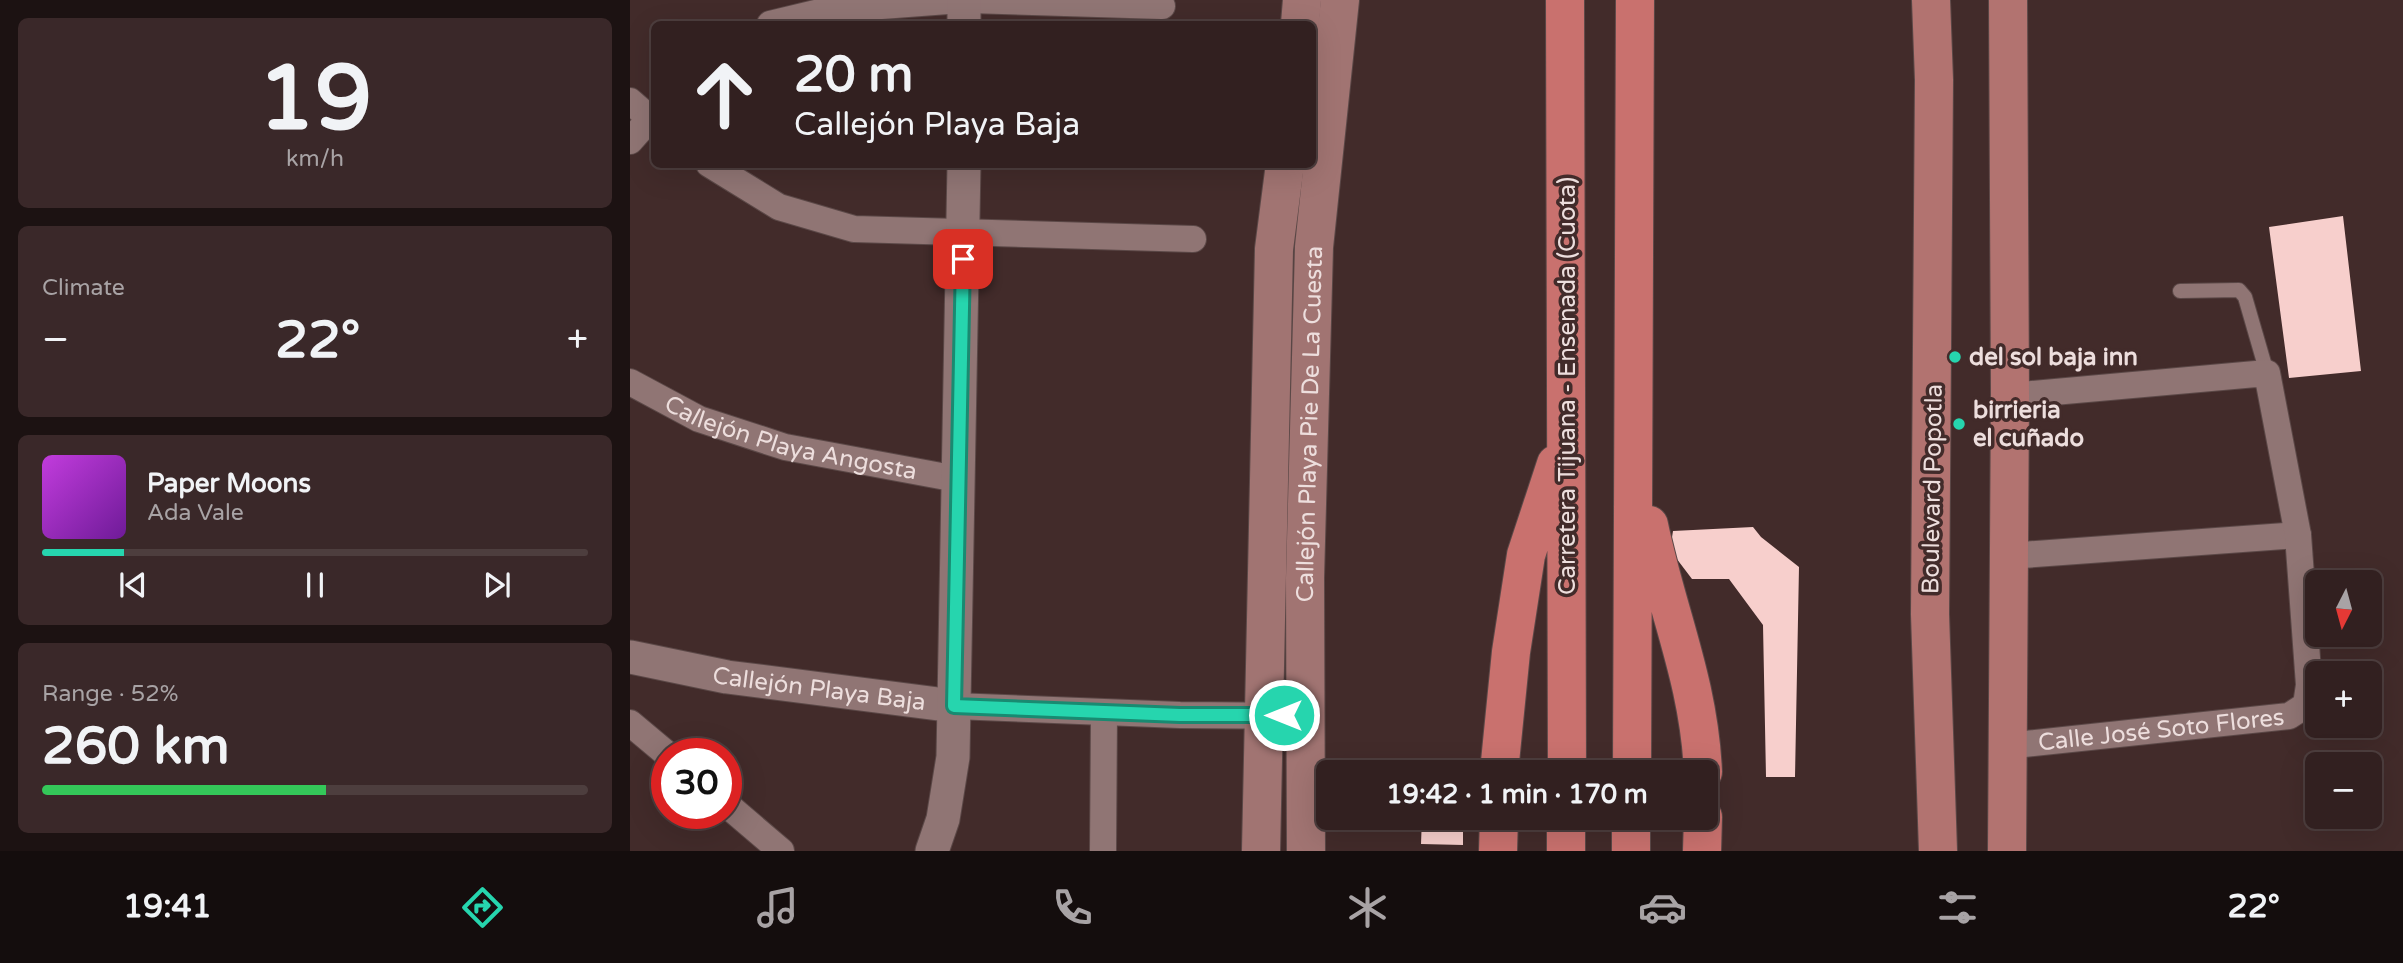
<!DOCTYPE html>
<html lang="en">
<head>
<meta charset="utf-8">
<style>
  :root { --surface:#322020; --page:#3a2829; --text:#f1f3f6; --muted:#a8a3a5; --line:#4d3e3e; --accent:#26d5ae }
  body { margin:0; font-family:"Varela Round",sans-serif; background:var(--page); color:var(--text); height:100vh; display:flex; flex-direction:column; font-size:26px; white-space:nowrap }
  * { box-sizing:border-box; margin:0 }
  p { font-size:23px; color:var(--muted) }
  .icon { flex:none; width:38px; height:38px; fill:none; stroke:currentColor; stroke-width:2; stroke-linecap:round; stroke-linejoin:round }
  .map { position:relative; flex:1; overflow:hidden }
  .panel { display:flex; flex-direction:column; gap:18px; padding:18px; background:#1c1212; width:630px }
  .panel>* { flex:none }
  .top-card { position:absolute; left:21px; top:21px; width:665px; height:147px; border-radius:10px; box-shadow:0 7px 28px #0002,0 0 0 2px var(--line); background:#322020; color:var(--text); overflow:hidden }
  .needle { width:46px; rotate:186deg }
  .fabs { position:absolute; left:1675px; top:570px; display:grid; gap:14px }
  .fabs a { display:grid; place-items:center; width:77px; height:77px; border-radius:10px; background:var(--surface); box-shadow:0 7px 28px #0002,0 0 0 2px var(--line); font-size:35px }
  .speed { position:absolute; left:21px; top:738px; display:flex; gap:14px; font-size:35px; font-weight:700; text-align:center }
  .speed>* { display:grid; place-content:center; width:91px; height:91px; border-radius:50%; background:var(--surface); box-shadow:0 7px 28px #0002,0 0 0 2px var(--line); line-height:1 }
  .speed .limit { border:10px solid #d22; background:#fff; color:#111 }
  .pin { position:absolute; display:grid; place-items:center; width:60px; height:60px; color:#fff; margin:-30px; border-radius:14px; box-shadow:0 4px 10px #0006 }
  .me { position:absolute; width:77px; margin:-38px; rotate:270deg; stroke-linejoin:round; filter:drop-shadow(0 0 5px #0008) }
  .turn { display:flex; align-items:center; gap:24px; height:147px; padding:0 28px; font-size:32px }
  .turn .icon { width:91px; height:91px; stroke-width:2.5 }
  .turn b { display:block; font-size:49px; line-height:60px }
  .big { font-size:52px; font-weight:700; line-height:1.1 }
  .panel .card { flex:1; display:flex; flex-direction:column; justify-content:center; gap:10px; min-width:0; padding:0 24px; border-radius:10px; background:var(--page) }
  .panel .dial { align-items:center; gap:0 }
  .dial b { font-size:91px; line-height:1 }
  .song { display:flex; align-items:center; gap:21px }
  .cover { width:84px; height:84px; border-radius:10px; background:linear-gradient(135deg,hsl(290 70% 55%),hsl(280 70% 35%)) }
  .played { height:7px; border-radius:4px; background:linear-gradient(90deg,var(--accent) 15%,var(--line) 15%) }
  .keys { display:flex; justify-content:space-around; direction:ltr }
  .heat { display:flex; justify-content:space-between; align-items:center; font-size:38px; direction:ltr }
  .charge { height:10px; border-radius:5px; background:linear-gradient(90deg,#34c759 52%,var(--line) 0) }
  .trip { position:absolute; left:686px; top:760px; width:402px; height:70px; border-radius:10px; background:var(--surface); box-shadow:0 7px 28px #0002,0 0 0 2px var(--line); font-weight:700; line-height:70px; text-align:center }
  .dock { display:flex; height:112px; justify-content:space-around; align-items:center; background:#140d0d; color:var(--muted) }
  .dock .icon { width:49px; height:49px }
  .dock .selected { color:var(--accent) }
  .dock b { font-size:32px; color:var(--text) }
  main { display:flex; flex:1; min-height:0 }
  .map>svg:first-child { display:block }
  .building { fill:#f7cfcc }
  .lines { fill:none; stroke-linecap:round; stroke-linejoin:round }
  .service-casing { stroke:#5b4847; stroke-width:16 }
  .minor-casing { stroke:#5b4847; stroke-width:28 }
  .tertiary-casing { stroke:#5b4847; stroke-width:35 }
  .secondary-casing { stroke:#5b4847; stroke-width:40 }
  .primary-casing { stroke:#5b4847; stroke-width:40 }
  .motorway-casing { stroke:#5b4847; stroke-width:40 }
  .service { stroke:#907574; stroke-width:14 }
  .minor { stroke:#907574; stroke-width:26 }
  .tertiary { stroke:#907574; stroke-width:33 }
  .secondary { stroke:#a17472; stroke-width:38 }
  .primary { stroke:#b27370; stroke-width:38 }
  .motorway { stroke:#c9716e; stroke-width:38 }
  .route-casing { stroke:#198a71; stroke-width:18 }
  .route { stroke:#26d5ae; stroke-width:12 }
  .poi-dot { fill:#26d5ae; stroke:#422b2a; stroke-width:2.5 }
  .labels { text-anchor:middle; stroke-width:7; stroke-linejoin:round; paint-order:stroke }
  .poi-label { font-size:24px; font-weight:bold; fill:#eddedd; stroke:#422b2a; text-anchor:start }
  .street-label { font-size:24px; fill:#eddedd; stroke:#422b2a }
</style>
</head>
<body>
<main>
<section class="panel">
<div class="card dial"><b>19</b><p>km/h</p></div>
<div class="card"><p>Climate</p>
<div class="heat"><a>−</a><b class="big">22°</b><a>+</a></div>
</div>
<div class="card">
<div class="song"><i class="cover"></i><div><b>Paper Moons</b><p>Ada Vale</p></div></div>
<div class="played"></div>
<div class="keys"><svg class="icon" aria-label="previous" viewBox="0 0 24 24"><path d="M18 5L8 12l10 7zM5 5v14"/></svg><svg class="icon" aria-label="pause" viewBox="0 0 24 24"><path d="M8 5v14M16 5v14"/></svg><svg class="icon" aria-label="next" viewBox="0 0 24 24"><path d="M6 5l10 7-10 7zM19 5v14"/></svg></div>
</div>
<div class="card"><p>Range · 52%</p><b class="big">260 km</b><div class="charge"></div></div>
</section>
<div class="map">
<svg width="1773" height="851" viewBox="0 0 1773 851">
  <rect width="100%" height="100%" fill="#422b2a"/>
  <path class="building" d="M 1713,216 L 1731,371 L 1659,378 L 1639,227 Z
    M 1123,527 L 1131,537 L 1169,567 L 1165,777 L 1136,777 L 1133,625 L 1099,579 L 1062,579 L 1040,550 L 1043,531 Z
    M 792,817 L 833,817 L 833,845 L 791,844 Z"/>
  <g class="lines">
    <g class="service-casing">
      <path id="service" d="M 1550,291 L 1609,290 L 1615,297 L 1637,373"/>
    </g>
    <g class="minor-casing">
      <g id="minor">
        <path d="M 340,0 L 532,6"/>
        <path d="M 140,24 L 198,10 L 331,0"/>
        <path d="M 0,101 L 24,122"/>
        <path d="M 0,141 L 24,114"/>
        <path d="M 79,164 L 149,207 L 224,229 L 563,239"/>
        <path id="s1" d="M 0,382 L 69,419 L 155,447 L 327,479"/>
        <path d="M 1378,556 L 1668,535"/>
        <path d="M 324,706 L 550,715 L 675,716"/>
        <path d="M 0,723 L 37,754"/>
        <path id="s2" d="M 1376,746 L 1659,716 L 1676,705 L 1679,685 L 1668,535 L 1637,373 L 1380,396"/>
        <path d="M 96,804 L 151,851"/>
        <path d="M 473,851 L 474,713"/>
      </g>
    </g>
    <g class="tertiary-casing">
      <g id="tertiary">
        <path d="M 334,0 L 334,24"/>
        <path id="s3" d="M 0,657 L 97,677 L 324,706"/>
        <path d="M 302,851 L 313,819 L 323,757 L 334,164"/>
      </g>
    </g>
    <g class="secondary-casing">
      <g id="secondary">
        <path d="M 670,24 L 672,0"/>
        <path d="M 631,851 L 644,249 L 655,164"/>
        <path id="s4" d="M 676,851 L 675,578 L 684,247 L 710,0"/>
      </g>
    </g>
    <g class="primary-casing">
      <path id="primary" d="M 1301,0 L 1304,80 L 1300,614 L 1308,851
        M 1377,851 L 1380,396 L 1378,0"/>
    </g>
    <g class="motorway-casing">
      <path id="motorway" d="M 935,0 L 937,772
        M 1019,525 C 1037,612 1069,681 1073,772
        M 869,772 L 881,652 L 896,555 L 926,464
        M 1002,772 L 1005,0
        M 868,851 L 869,817
        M 936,851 L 936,817
        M 1001,851 L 1001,817
        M 1072,851 L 1073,817"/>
    </g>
    <use href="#service" class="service"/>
    <use href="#minor" class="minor"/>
    <use href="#tertiary" class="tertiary"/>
    <use href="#secondary" class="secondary"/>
    <use href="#primary" class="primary"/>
    <use href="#motorway" class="motorway"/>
  </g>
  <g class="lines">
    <g class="route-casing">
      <path id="route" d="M 333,259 L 324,706 L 550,715 L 654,715"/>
    </g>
    <use href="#route" class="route"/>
  </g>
  <g class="poi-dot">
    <circle cx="1325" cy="357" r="7"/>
    <circle cx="1329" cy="424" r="7"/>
  </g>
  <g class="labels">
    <g class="poi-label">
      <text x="1339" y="365">del sol baja inn</text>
      <text x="1343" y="418">birrieria<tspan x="1343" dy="28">el cuñado</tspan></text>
    </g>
    <g class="street-label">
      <text transform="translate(937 386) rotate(-90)" y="8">Carretera Tijuana - Ensenada (Cuota)</text>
      <text dy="8" stroke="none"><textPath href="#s4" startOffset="427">Callejón Playa Pie De La Cuesta</textPath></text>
      <text dy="8" stroke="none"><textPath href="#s1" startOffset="172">Callejón Playa Angosta</textPath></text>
      <text transform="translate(1302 489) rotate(-89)" y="8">Boulevard Popotla</text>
      <text dy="8" stroke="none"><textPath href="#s3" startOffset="192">Callejón Playa Baja</textPath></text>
      <text dy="8" stroke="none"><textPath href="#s2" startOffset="156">Calle José Soto Flores</textPath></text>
    </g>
  </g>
</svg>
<div class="fabs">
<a><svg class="needle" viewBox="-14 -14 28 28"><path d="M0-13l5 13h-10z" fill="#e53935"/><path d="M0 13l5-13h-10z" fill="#a8a3a5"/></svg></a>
<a>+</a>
<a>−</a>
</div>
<div class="speed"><div class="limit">30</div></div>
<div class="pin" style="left:333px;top:259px;background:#d93025"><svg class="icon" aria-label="arrive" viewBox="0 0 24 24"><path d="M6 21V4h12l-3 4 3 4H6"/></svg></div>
<svg class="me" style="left:654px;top:715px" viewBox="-20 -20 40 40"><circle r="17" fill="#26d5ae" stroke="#fff" stroke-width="3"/><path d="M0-11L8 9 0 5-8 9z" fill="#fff"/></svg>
<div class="trip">19:42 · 1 min · 170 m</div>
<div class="top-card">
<div class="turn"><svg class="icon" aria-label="ahead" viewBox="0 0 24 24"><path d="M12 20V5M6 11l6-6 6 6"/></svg><div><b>20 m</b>Callejón Playa Baja</div></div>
</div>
</div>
</main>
<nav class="dock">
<b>19:41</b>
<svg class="icon selected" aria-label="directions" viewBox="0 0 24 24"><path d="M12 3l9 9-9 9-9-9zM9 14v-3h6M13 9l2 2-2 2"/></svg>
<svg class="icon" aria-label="music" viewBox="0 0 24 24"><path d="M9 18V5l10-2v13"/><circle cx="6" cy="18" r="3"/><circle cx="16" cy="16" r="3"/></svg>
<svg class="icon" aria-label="phone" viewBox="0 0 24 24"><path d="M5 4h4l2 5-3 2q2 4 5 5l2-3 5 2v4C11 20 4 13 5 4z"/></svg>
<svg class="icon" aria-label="climate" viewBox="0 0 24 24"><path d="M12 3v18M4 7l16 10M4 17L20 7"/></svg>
<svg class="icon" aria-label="car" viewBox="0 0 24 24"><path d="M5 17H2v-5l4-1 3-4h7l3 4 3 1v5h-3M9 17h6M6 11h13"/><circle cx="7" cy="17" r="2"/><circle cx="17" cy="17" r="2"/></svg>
<svg class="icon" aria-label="filters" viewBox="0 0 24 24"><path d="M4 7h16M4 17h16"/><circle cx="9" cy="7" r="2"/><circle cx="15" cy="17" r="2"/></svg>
<b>22°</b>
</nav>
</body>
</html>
